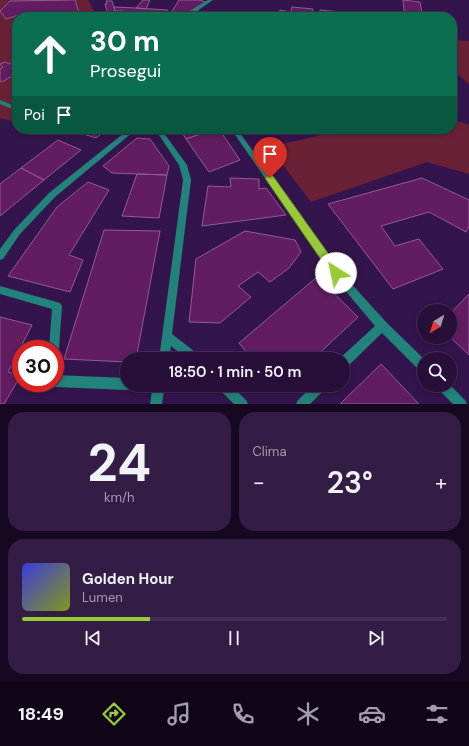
<!DOCTYPE html>
<html lang="it">
<head>
<meta charset="utf-8">
<style>
  :root { --surface:#270f3a; --page:#331d45; --text:#f1f3f6; --muted:#a49caf; --line:#432f54; --accent:#99cb36 }
  body { margin:0; font-family:"DM Sans",sans-serif; background:var(--page); color:var(--text); height:100vh; display:flex; flex-direction:column; font-size:15px; white-space:nowrap }
  * { box-sizing:border-box; margin:0 }
  p { font-size:13px; color:var(--muted) }
  .icon { flex:none; width:22px; height:22px; fill:none; stroke:currentColor; stroke-width:2; stroke-linecap:round; stroke-linejoin:round }
  .map { position:relative; height:404px; overflow:hidden }
  .side { display:flex; flex-direction:column; gap:8px; padding:8px; background:#150820; flex:1 }
  .side>* { flex:none }
  .guide { position:absolute; left:12px; top:12px; width:445px; height:122px; border-radius:16px; box-shadow:0 2px 6px #0003,0 0 0 1px var(--line); background:#0b6e4f; color:#fff; overflow:hidden }
  .needle { width:26px; rotate:218deg }
  .controls { position:absolute; left:417px; top:304px; display:grid; gap:8px }
  .controls a { display:grid; place-items:center; width:40px; height:40px; border-radius:50%; background:var(--surface); box-shadow:0 2px 6px #0003,0 0 0 1px var(--line); font-size:20px }
  .speed { position:absolute; left:12px; top:340px; display:flex; gap:8px; font-size:20px; font-weight:700; text-align:center }
  .speed>* { display:grid; place-content:center; width:52px; height:52px; border-radius:50%; background:var(--surface); box-shadow:0 2px 6px #0003,0 0 0 1px var(--line); line-height:1 }
  .speed .limit { border:6px solid #d22; background:#fff; color:#111 }
  .pin { position:absolute; display:grid; place-items:center; width:34px; height:34px; color:#fff; margin:-41px -17px; border-radius:50% 50% 50% 0; rotate:-45deg; box-shadow:0 0 4px #0007 }
  .pin .icon { rotate:45deg }
  .me { position:absolute; width:44px; margin:-22px; rotate:325deg; stroke-linejoin:round; filter:drop-shadow(0 0 3px #0008) }
  .turn { display:flex; align-items:center; gap:14px; height:84px; padding:0 12px; font-size:18px }
  .turn .icon { width:52px; height:52px; stroke-width:2.5 }
  .turn b { display:block; font-size:28px; line-height:34px }
  .then { display:flex; align-items:center; height:38px; padding:0 12px; background:#0003; gap:8px; font-size:15px }
  .big { font-size:30px; font-weight:600; line-height:1.1 }
  .side .tile { flex:1; display:flex; flex-direction:column; justify-content:center; gap:6px; min-width:0; padding:0 14px; border-radius:16px; background:var(--page) }
  .side .dial { align-items:center; gap:0 }
  .dial b { font-size:52px; line-height:1 }
  .song { display:flex; align-items:center; gap:12px }
  .cover { width:48px; height:48px; border-radius:6px; background:linear-gradient(135deg,hsl(240 70% 55%),hsl(70 70% 35%)) }
  .played { height:4px; border-radius:2px; background:linear-gradient(90deg,var(--accent) 30%,var(--line) 30%) }
  .keys { display:flex; justify-content:space-around; direction:ltr }
  .heat { display:flex; justify-content:space-between; align-items:center; font-size:22px; direction:ltr }
  .side .tiles { flex:1; display:grid; gap:8px; grid-template-columns:1fr 1fr }
  .tile:last-child { grid-column:span 2 }
  .trip { position:absolute; left:120px; top:352px; width:230px; height:40px; border-radius:20px; background:var(--surface); box-shadow:0 2px 6px #0003,0 0 0 1px var(--line); font-weight:600; line-height:40px; text-align:center }
  .tabs { display:flex; height:64px; justify-content:space-around; align-items:center; background:#100617; color:var(--muted) }
  .tabs .icon { width:28px; height:28px }
  .tabs .current { color:var(--accent) }
  .tabs b { font-size:18px; color:var(--text) }
  .map>svg:first-child { display:block }
  .green { fill:#6a2136 }
  .building { fill:#611c62; stroke:#915c91 }
  .lines { fill:none; stroke-linecap:round; stroke-linejoin:round }
  .service { fill:#22837b; fill-rule:evenodd }
  .minor { fill:#22837b; fill-rule:evenodd }
  .route { fill:#99cb36; stroke:#638423 }
</style>
</head>
<body>
<div class="map">
<svg width="469" height="404" viewBox="0 0 469 404">
  <rect width="100%" height="100%" fill="#34144d"/>
  <path class="green" d="M 0,0 L 88,0 L 97,17 L 17,17 L 17,123 L 0,118 Z
    M 452,40 L 469,41 L 469,84 L 452,70 Z
    M 452,119 L 469,125 L 469,174 L 427,162 L 311,202 L 269,147 L 348,129 L 452,129 Z"/>
  <path class="building" d="M 75,0 L 80,16 L 77,17 L 29,17 L 25,13 L 6,19 L 0,11 L 10,1 Z
    M 143,0 L 150,0 L 146,9 L 136,8 Z
    M 179,0 L 199,0 L 206,2 L 190,11 L 185,17 L 169,16 Z
    M 403,0 L 420,2 L 422,13 L 404,11 Z
    M 106,1 L 112,1 L 117,17 L 109,17 L 105,4 L 107,4 Z
    M 114,7 L 136,8 L 168,10 L 165,17 L 119,17 L 123,11 L 115,11 Z
    M 292,7 L 313,9 L 311,17 L 290,14 Z
    M 280,10 L 291,12 L 290,15 L 279,14 Z
    M 320,10 L 341,12 L 340,17 L 319,15 Z
    M 341,12 L 350,13 L 350,17 L 340,17 Z
    M 5,62 L 9,64 L 12,62 L 17,64 L 17,73 L 2,82 L 0,81 L 0,69 L 3,67 L 0,64 Z
    M 77,129 L 108,129 L 96,138 L 77,132 Z
    M 180,129 L 215,129 L 186,139 Z
    M 215,129 L 219,129 L 240,160 L 209,172 L 186,139 Z
    M 137,138 L 150,139 L 169,166 L 167,175 L 112,173 L 103,166 Z
    M 58,140 L 81,150 L 44,180 L 21,168 Z
    M 21,168 L 44,180 L 0,216 L 0,184 Z
    M 137,174 L 167,175 L 159,218 L 122,216 Z
    M 230,178 L 259,179 L 259,189 L 266,188 L 286,215 L 202,226 L 208,186 L 231,187 Z
    M 422,178 L 469,200 L 469,226 L 466,232 L 429,212 L 381,226 L 395,246 L 419,239 L 443,269 L 393,289 L 328,204 Z
    M 88,182 L 109,190 L 69,255 L 83,260 L 70,292 L 8,276 L 57,207 Z
    M 104,230 L 160,231 L 136,359 L 127,359 L 127,362 L 64,359 Z
    M 245,231 L 295,240 L 301,252 L 289,268 L 270,282 L 258,272 L 238,286 L 251,297 L 220,323 L 189,322 L 196,259 Z
    M 317,277 L 358,317 L 313,359 L 252,359 L 239,343 Z
    M 469,294 L 469,355 L 450,337 L 450,314 Z
    M 0,317 L 32,325 L 8,372 L 21,375 L 4,404 L 0,404 Z
    M 381,364 L 419,404 L 340,404 Z
    M 272,385 L 286,385 L 278,392 Z"/>
  <g class="lines">
    <path class="service" d="M 0,100 L 17,107 L 17,111 L 0,104 Z"/>
    <path class="minor" d="M 208,0 L 213,0 L 200,9 L 191,17 L 186,17 L 196,7 Z
      M 129,129 L 151,129 L 148,131 L 133,132 L 55,197 L 20,234 L 3,259 L 0,260 L 0,249 L 14,230 L 49,193 Z
      M 155,129 L 161,129 L 187,165 L 191,180 L 172,334 L 199,355 L 200,359 L 187,359 L 171,346 L 169,359 L 159,359 L 183,180 L 179,165 Z
      M 231,129 L 237,129 L 339,270 L 386,322 L 424,359 L 424,372 L 420,371 L 382,333 L 347,367 L 343,368 L 343,359 L 339,359 L 375,326 L 333,276 Z
      M 0,286 L 60,303 L 62,306 L 59,349 L 58,353 L 55,354 L 55,349 L 49,349 L 52,309 L 0,294 Z
      M 55,375 L 127,378 L 127,385 L 132,385 L 131,388 L 127,390 L 55,387 L 51,385 L 50,383 L 55,383 Z
      M 141,385 L 165,385 L 162,404 L 150,404 L 152,391 L 143,389 Z
      M 217,385 L 231,385 L 246,400 L 248,404 L 234,404 L 219,389 Z
      M 313,385 L 327,385 L 325,389 L 310,404 L 296,404 L 298,400 Z
      M 436,385 L 450,385 L 465,400 L 467,404 L 453,404 L 438,389 Z"/>
  </g>
  <path class="route" d="M 270,175 L 273,176 L 340,270 L 342,273 L 340,277 L 336,278 L 333,277 L 267,181 L 265,178 Z"/>
</svg>
<div class="controls">
<a><svg class="needle" viewBox="-14 -14 28 28"><path d="M0-13l5 13h-10z" fill="#e53935"/><path d="M0 13l5-13h-10z" fill="#a49caf"/></svg></a>
<a><svg class="icon" aria-label="search" viewBox="0 0 24 24"><circle cx="10" cy="10" r="6"/><path d="M15 15l6 6"/></svg></a>
</div>
<div class="speed"><div class="limit">30</div></div>
<div class="pin" style="left:270px;top:178px;background:#d93025"><svg class="icon" aria-label="arrive" viewBox="0 0 24 24"><path d="M6 21V4h12l-3 4 3 4H6"/></svg></div>
<svg class="me" style="left:336px;top:273px" viewBox="-20 -20 40 40"><circle r="19" fill="#fff"/><path d="M0-13L10 11 0 6-10 11z" fill="#99cb36"/></svg>
<div class="trip">18:50 · 1 min · 50 m</div>
<div class="guide">
<div class="turn"><svg class="icon" aria-label="ahead" viewBox="0 0 24 24"><path d="M12 20V5M6 11l6-6 6 6"/></svg><div><b>30 m</b>Prosegui</div></div>
<div class="then">Poi<svg class="icon" aria-label="arrive" viewBox="0 0 24 24"><path d="M6 21V4h12l-3 4 3 4H6"/></svg></div>
</div>
</div>
<section class="side">
<div class="tiles">
<div class="tile dial"><b>24</b><p>km/h</p></div>
<div class="tile"><p>Clima</p>
<div class="heat"><a>−</a><b class="big">23°</b><a>+</a></div>
</div>
<div class="tile">
<div class="song"><i class="cover"></i><div><b>Golden Hour</b><p>Lumen</p></div></div>
<div class="played"></div>
<div class="keys"><svg class="icon" aria-label="previous" viewBox="0 0 24 24"><path d="M18 5L8 12l10 7zM5 5v14"/></svg><svg class="icon" aria-label="pause" viewBox="0 0 24 24"><path d="M8 5v14M16 5v14"/></svg><svg class="icon" aria-label="next" viewBox="0 0 24 24"><path d="M6 5l10 7-10 7zM19 5v14"/></svg></div>
</div>
</div>
</section>
<nav class="tabs">
<b>18:49</b>
<svg class="icon current" aria-label="directions" viewBox="0 0 24 24"><path d="M12 3l9 9-9 9-9-9zM9 14v-3h6M13 9l2 2-2 2"/></svg>
<svg class="icon" aria-label="music" viewBox="0 0 24 24"><path d="M9 18V5l10-2v13"/><circle cx="6" cy="18" r="3"/><circle cx="16" cy="16" r="3"/></svg>
<svg class="icon" aria-label="phone" viewBox="0 0 24 24"><path d="M5 4h4l2 5-3 2q2 4 5 5l2-3 5 2v4C11 20 4 13 5 4z"/></svg>
<svg class="icon" aria-label="climate" viewBox="0 0 24 24"><path d="M12 3v18M4 7l16 10M4 17L20 7"/></svg>
<svg class="icon" aria-label="car" viewBox="0 0 24 24"><path d="M5 17H2v-5l4-1 3-4h7l3 4 3 1v5h-3M9 17h6M6 11h13"/><circle cx="7" cy="17" r="2"/><circle cx="17" cy="17" r="2"/></svg>
<svg class="icon" aria-label="filters" viewBox="0 0 24 24"><path d="M4 7h16M4 17h16"/><circle cx="9" cy="7" r="2"/><circle cx="15" cy="17" r="2"/></svg>
</nav>
</body>
</html>
